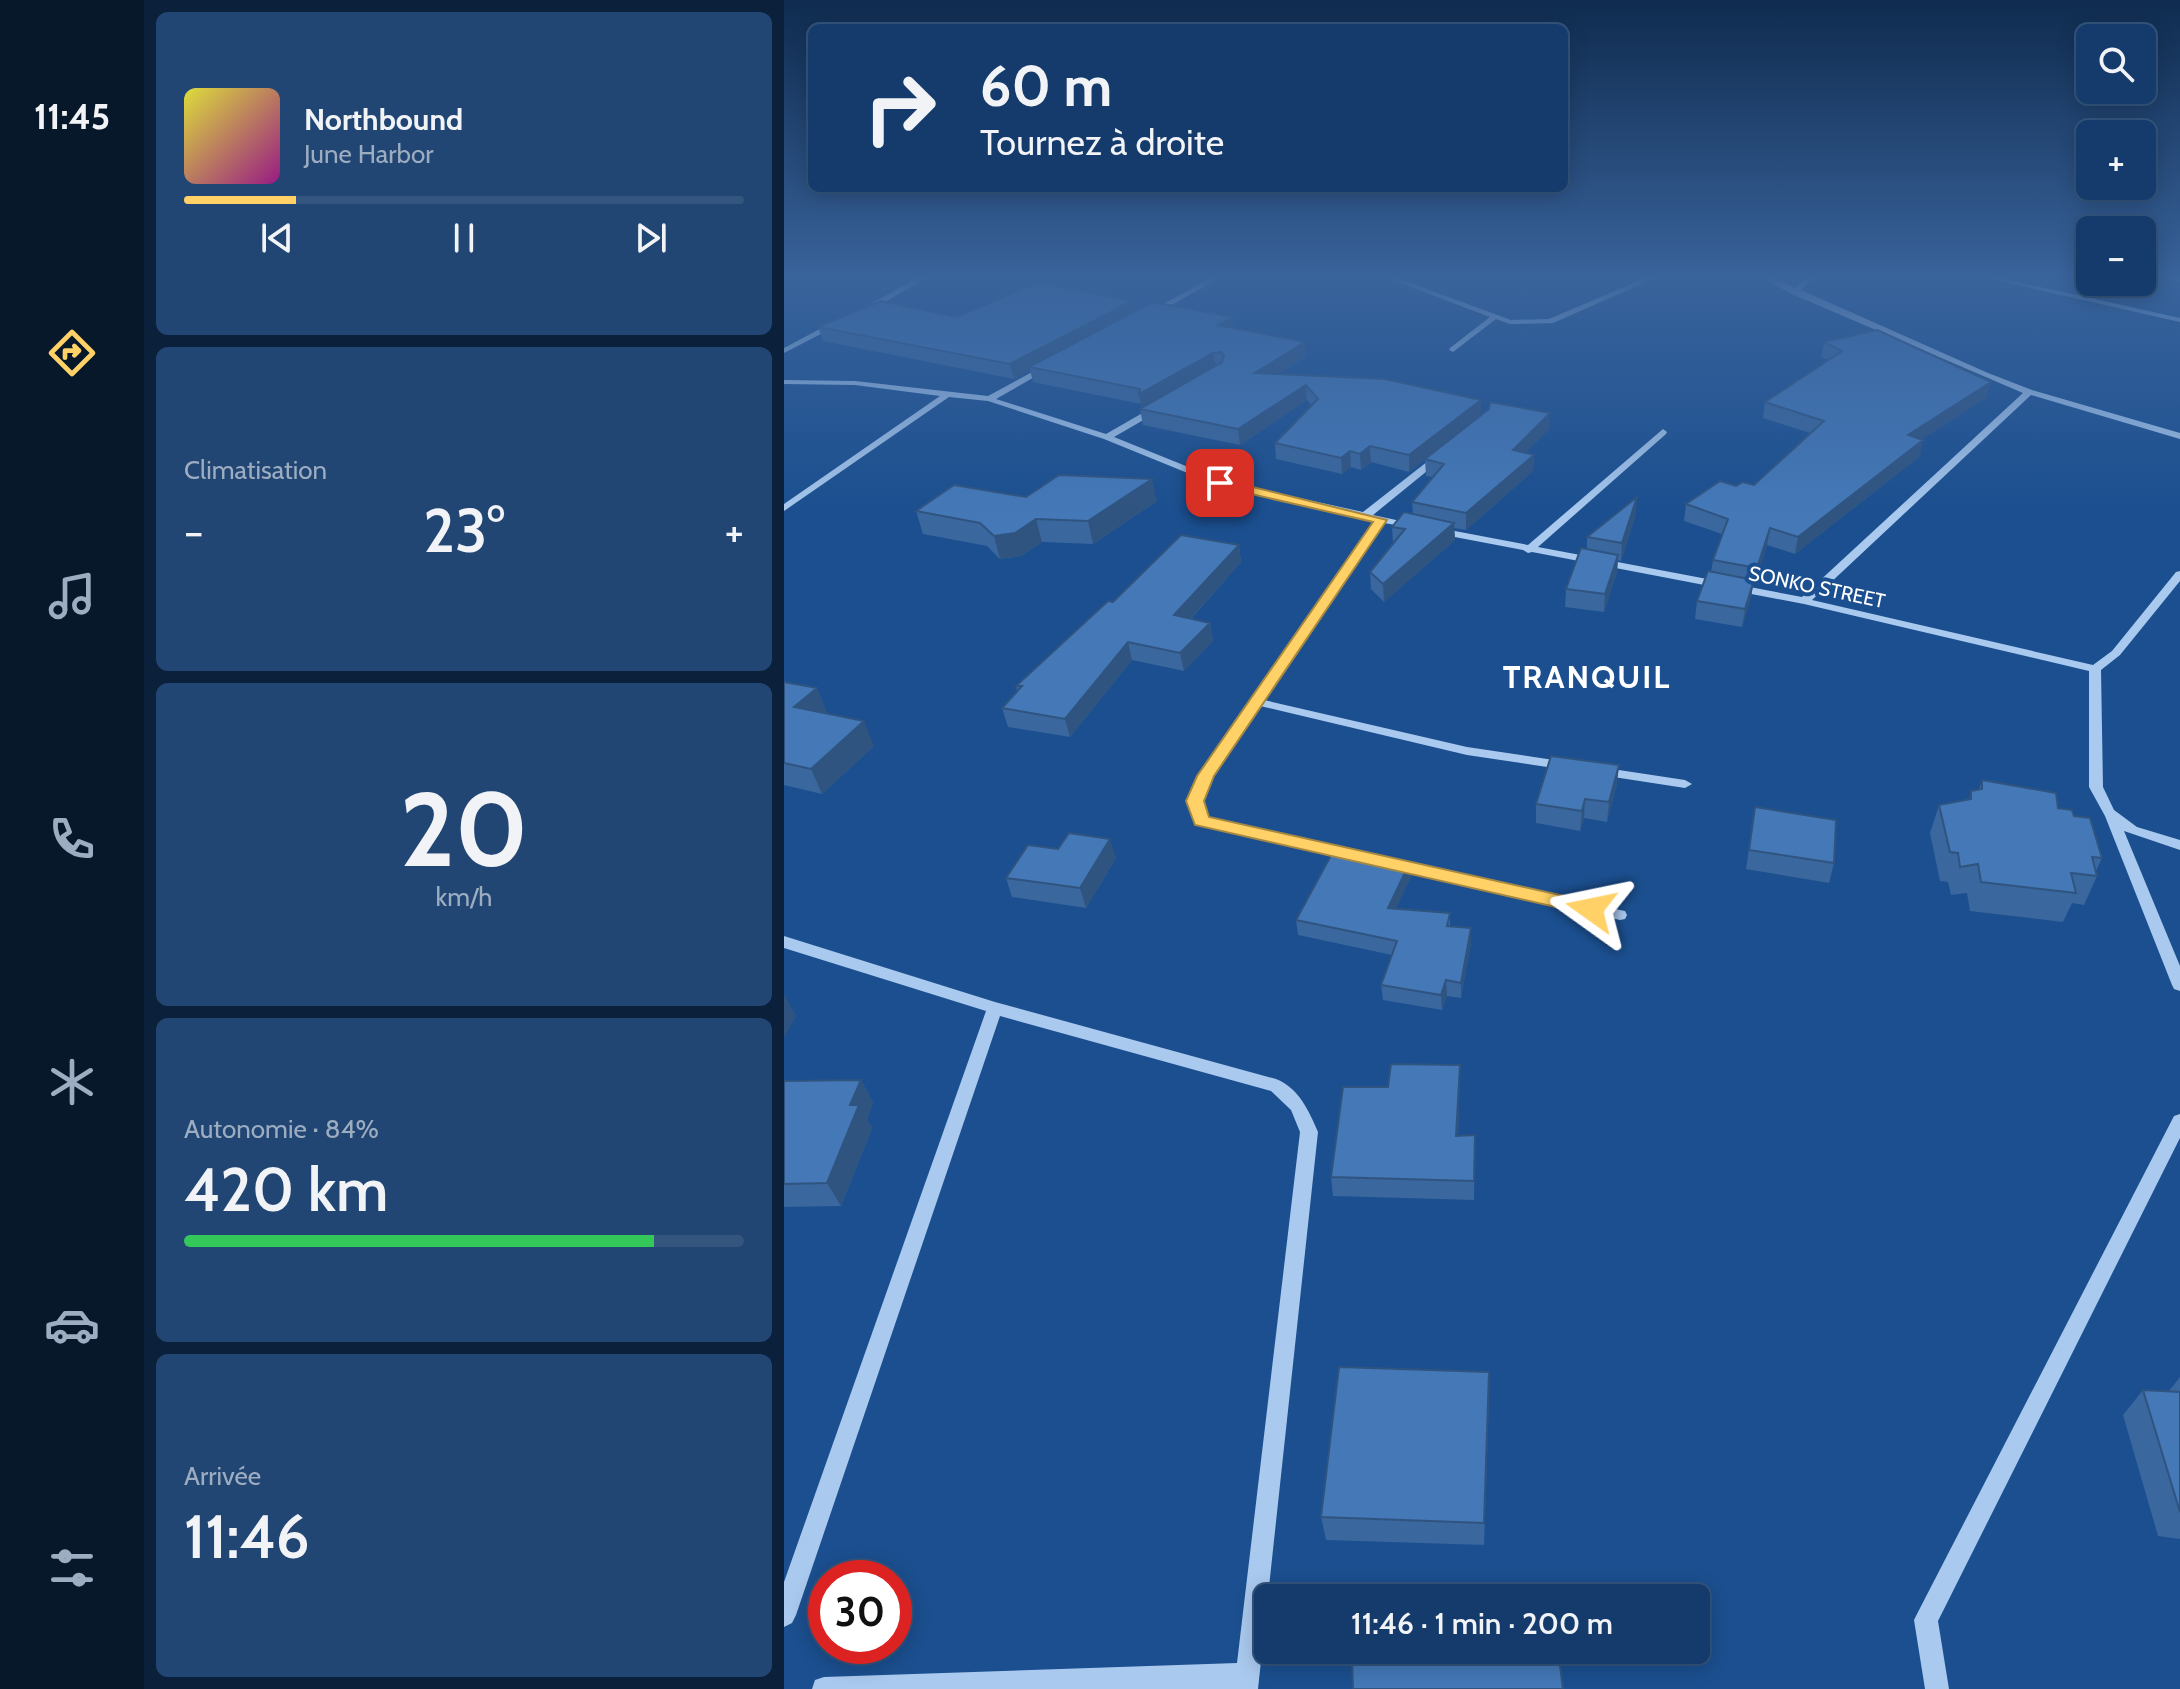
<!DOCTYPE html>
<html lang="fr">
<head>
<meta charset="utf-8">
<style>
  :root { --surface:#143b6b; --page:#214673; --text:#f1f3f6; --muted:#9dadc1; --line:#33557e; --accent:#ffd166 }
  body { margin:0; font-family:Cabin,sans-serif; background:var(--page); color:var(--text); height:100vh; display:flex; flex-direction:column; font-size:30px; white-space:nowrap }
  * { box-sizing:border-box; margin:0 }
  p { font-size:26px; color:var(--muted) }
  .icon { flex:none; width:44px; height:44px; fill:none; stroke:currentColor; stroke-width:2; stroke-linecap:round; stroke-linejoin:round }
  .map { position:relative; flex:1; overflow:hidden }
  .sheet { display:flex; flex-direction:column; gap:12px; padding:12px; background:#0b203b; width:640px }
  .sheet>* { flex:none }
  .guide { position:absolute; left:24px; top:24px; width:760px; height:168px; border-radius:12px; box-shadow:0 4px 20px #0003,0 0 0 2px var(--line); background:#143b6b; color:var(--text); overflow:hidden }
  .buttons { position:absolute; left:1292px; top:24px; display:grid; gap:16px }
  .buttons a { display:grid; place-items:center; width:80px; height:80px; border-radius:12px; background:var(--surface); box-shadow:0 4px 20px #0003,0 0 0 2px var(--line); font-size:40px }
  .speed { position:absolute; left:24px; top:1560px; display:flex; gap:16px; font-size:40px; font-weight:700; text-align:center }
  .speed>* { display:grid; place-content:center; width:104px; height:104px; border-radius:50%; background:var(--surface); box-shadow:0 4px 20px #0003,0 0 0 2px var(--line); line-height:1 }
  .speed .limit { border:12px solid #d22; background:#fff; color:#111 }
  .pin { position:absolute; display:grid; place-items:center; width:68px; height:68px; color:#fff; margin:-34px; border-radius:16px; box-shadow:0 4px 12px #0006 }
  .me { position:absolute; width:88px; margin:-44px; rotate:282deg; stroke-linejoin:round; filter:drop-shadow(0 0 6px #0008) }
  .turn { display:flex; align-items:center; gap:28px; height:168px; padding:0 40px; font-size:36px }
  .turn .icon { width:104px; height:104px; stroke-width:2.5 }
  .turn b { display:block; font-size:56px; line-height:68px }
  .big { font-size:60px; font-weight:600; line-height:1.1 }
  .sheet .widget { flex:1; display:flex; flex-direction:column; justify-content:center; gap:12px; min-width:0; padding:0 28px; border-radius:12px; background:var(--page) }
  .sheet .dial { align-items:center; gap:0 }
  .dial b { font-size:104px; line-height:1 }
  .song { display:flex; align-items:center; gap:24px }
  .cover { width:96px; height:96px; border-radius:12px; background:linear-gradient(135deg,hsl(60 70% 55%),hsl(310 70% 35%)) }
  .played { height:8px; border-radius:4px; background:linear-gradient(90deg,var(--accent) 20%,var(--line) 20%) }
  .keys { display:flex; justify-content:space-around; direction:ltr }
  .heat { display:flex; justify-content:space-between; align-items:center; font-size:44px; direction:ltr }
  .charge { height:12px; border-radius:6px; background:linear-gradient(90deg,#34c759 84%,var(--line) 0) }
  .trip { position:absolute; left:470px; top:1584px; width:456px; height:80px; border-radius:12px; background:var(--surface); box-shadow:0 4px 20px #0003,0 0 0 2px var(--line); font-weight:600; line-height:80px; text-align:center }
  main { display:flex; flex:1; min-height:0 }
  .menu { display:flex; flex-direction:column; width:144px; justify-content:space-around; align-items:center; background:#08182b; color:var(--muted) }
  .menu .icon { width:56px; height:56px }
  .menu .current { color:var(--accent) }
  .menu b { font-size:36px; color:var(--text) }
  .map>svg:first-child { display:block }
  .lines { fill:none; stroke-linecap:round; stroke-linejoin:round }
  .minor { fill:#a9c9ee; fill-rule:evenodd }
  .wall { fill:#3a679d }
  .shaded-wall { fill:#305480 }
  .building { fill:#4478b7; stroke:#305480; stroke-width:2 }
  .route { fill:#ffd166; stroke:#a68842; stroke-width:2 }
  .labels { text-anchor:middle; stroke-width:8; stroke-linejoin:round; paint-order:stroke }
  .far-street-label { font-size:20px; fill:#fff; stroke:#1b4f8f }
  .district-label { font-size:32px; font-weight:bold; letter-spacing:2px; fill:#fff; stroke:#1b4f8f }
</style>
</head>
<body>
<main>
<nav class="menu">
<b>11:45</b>
<svg class="icon current" aria-label="directions" viewBox="0 0 24 24"><path d="M12 3l9 9-9 9-9-9zM9 14v-3h6M13 9l2 2-2 2"/></svg>
<svg class="icon" aria-label="music" viewBox="0 0 24 24"><path d="M9 18V5l10-2v13"/><circle cx="6" cy="18" r="3"/><circle cx="16" cy="16" r="3"/></svg>
<svg class="icon" aria-label="phone" viewBox="0 0 24 24"><path d="M5 4h4l2 5-3 2q2 4 5 5l2-3 5 2v4C11 20 4 13 5 4z"/></svg>
<svg class="icon" aria-label="climate" viewBox="0 0 24 24"><path d="M12 3v18M4 7l16 10M4 17L20 7"/></svg>
<svg class="icon" aria-label="car" viewBox="0 0 24 24"><path d="M5 17H2v-5l4-1 3-4h7l3 4 3 1v5h-3M9 17h6M6 11h13"/><circle cx="7" cy="17" r="2"/><circle cx="17" cy="17" r="2"/></svg>
<svg class="icon" aria-label="filters" viewBox="0 0 24 24"><path d="M4 7h16M4 17h16"/><circle cx="9" cy="7" r="2"/><circle cx="15" cy="17" r="2"/></svg>
</nav>
<section class="sheet">
<div class="widget">
<div class="song"><i class="cover"></i><div><b>Northbound</b><p>June Harbor</p></div></div>
<div class="played"></div>
<div class="keys"><svg class="icon" aria-label="previous" viewBox="0 0 24 24"><path d="M18 5L8 12l10 7zM5 5v14"/></svg><svg class="icon" aria-label="pause" viewBox="0 0 24 24"><path d="M8 5v14M16 5v14"/></svg><svg class="icon" aria-label="next" viewBox="0 0 24 24"><path d="M6 5l10 7-10 7zM19 5v14"/></svg></div>
</div>
<div class="widget"><p>Climatisation</p>
<div class="heat"><a>−</a><b class="big">23°</b><a>+</a></div>
</div>
<div class="widget dial"><b>20</b><p>km/h</p></div>
<div class="widget"><p>Autonomie · 84%</p><b class="big">420 km</b><div class="charge"></div></div>
<div class="widget"><p>Arrivée</p><b class="big">11:46</b></div>
</section>
<div class="map">
<svg width="1396" height="1689" viewBox="0 0 1396 1689">
  <rect width="100%" height="100%" fill="#1b4f8f"/>
  <g class="lines">
    <path class="minor" d="M 139,275 L 148,275 L 85,311 L 78,309 Z
      M 432,275 L 441,275 L 370,315 L 363,313 Z
      M 595,275 L 605,275 L 727,320 L 765,319 L 868,275 L 878,275 L 769,323 L 726,324 L 712,319 L 669,352 L 665,350 L 666,348 L 706,317 Z
      M 973,275 L 982,275 L 1011,288 L 1025,275 L 1032,275 L 1017,290 L 1204,373 L 1248,390 L 1396,433 L 1396,439 L 1247,395 L 1028,600 L 1309,665 L 1328,651 L 1392,572 L 1396,571 L 1396,581 L 1336,655 L 1317,670 L 1319,787 L 1330,810 L 1353,827 L 1396,840 L 1396,850 L 1340,831 L 1396,966 L 1396,991 L 1390,989 L 1388,985 L 1321,816 L 1305,787 L 1305,671 L 1020,604 L 748,552 L 744,553 L 739,550 L 655,534 L 650,531 L 655,528 L 744,545 L 879,429 L 883,432 L 882,434 L 754,547 L 1018,597 L 1239,393 L 1008,294 Z
      M 1189,275 L 1203,275 L 1396,318 L 1396,322 Z
      M 1370,275 L 1396,278 L 1396,282 L 1371,276 Z
      M 49,322 L 56,324 L 0,353 L 0,348 Z
      M 261,365 L 268,367 L 212,399 L 322,434 L 369,407 L 375,407 L 375,411 L 330,437 L 439,481 L 579,512 L 653,454 L 659,454 L 659,458 L 589,515 L 635,525 L 635,529 L 600,523 L 480,700 L 683,747 L 783,762 L 788,763 L 790,766 L 788,769 L 783,770 L 683,755 L 476,706 L 428,776 L 418,801 L 423,818 L 566,851 L 573,856 L 566,861 L 412,824 L 404,801 L 415,776 L 591,521 L 433,485 L 320,439 L 204,401 L 165,397 L 0,511 L 0,504 L 156,396 L 71,385 L 0,384 L 0,380 L 71,381 L 204,396 Z
      M 815,767 L 901,780 L 908,784 L 901,788 L 810,774 L 808,771 Z
      M 610,861 L 836,910 L 841,911 L 843,915 L 841,919 L 836,920 L 605,869 L 603,866 L 605,863 Z
      M 0,936 L 211,1002 L 492,1079 C 515,1088 525,1111 534,1132 L 474,1689 L 28,1689 L 31,1680 L 40,1677 L 453,1663 L 516,1132 L 507,1110 L 487,1091 L 216,1016 L 12,1615 L 8,1623 L 0,1627 L 0,1582 L 202,1011 L 0,948 Z
      M 1396,1114 L 1396,1138 L 1154,1621 L 1165,1689 L 1141,1689 L 1130,1620 L 1134,1612 L 1390,1116 Z"/>
  </g>
  <path class="wall" d="M 348,301 L 350,312 L 450,328 L 522,356 L 495,374 L 697,400 L 697,415 L 625,472 L 587,462 L 577,470 L 567,467 L 558,474 L 492,459 L 491,443 L 528,406 L 523,400 L 456,445 L 359,425 L 356,409 L 358,408 L 357,404 L 249,382 L 246,370 L 230,379 L 39,341 L 34,327 L 173,317 Z
    M 1040,342 L 1203,397 L 1138,439 L 1136,456 L 1011,554 L 983,545 L 970,585 L 969,585 L 967,597 L 958,627 L 911,619 L 913,601 L 927,572 L 929,560 L 938,534 L 900,521 L 902,504 L 952,486 L 970,485 L 1026,433 L 979,418 L 981,402 L 1044,360 L 1037,357 Z
    M 765,429 L 741,453 L 750,455 L 749,471 L 682,530 L 670,528 L 671,540 L 600,602 L 587,589 L 586,572 L 609,544 L 608,527 L 629,514 L 628,502 L 649,477 L 642,476 L 641,459 Z
    M 242,497 L 373,501 L 309,544 L 258,542 L 237,556 L 216,559 L 203,546 L 139,534 L 132,511 Z
    M 852,514 L 837,561 L 834,560 L 833,572 L 820,612 L 781,607 L 782,589 L 803,549 L 803,537 Z
    M 455,545 L 457,562 L 407,619 L 426,623 L 429,641 L 400,671 L 348,660 L 286,737 L 224,727 L 218,708 L 233,691 L 232,686 L 329,602 Z
    M 0,682 L 33,688 L 43,713 L 42,714 L 90,746 L 38,794 L 0,785 Z
    M 1198,780 L 1274,808 L 1290,816 L 1318,858 L 1312,871 L 1313,876 L 1300,905 L 1288,903 L 1279,922 L 1186,911 L 1183,893 L 1167,895 L 1164,882 L 1156,881 L 1146,833 L 1155,805 L 1185,799 L 1187,791 L 1195,790 Z
    M 833,784 L 823,822 L 800,818 L 796,831 L 752,823 L 752,804 Z
    M 971,807 L 1050,863 L 1045,883 L 962,869 Z
    M 332,858 L 302,908 L 228,897 L 222,878 Z
    M 626,862 L 627,877 L 612,908 L 666,913 L 666,926 L 687,943 L 677,998 L 663,996 L 658,1010 L 599,1000 L 597,985 L 608,955 L 514,935 L 512,920 Z
    M 676,1065 L 674,1136 L 691,1135 L 690,1200 L 549,1196 L 547,1177 L 604,1087 Z
    M 77,1080 L 89,1103 L 83,1119 L 88,1128 L 57,1206 L 0,1207 L 0,1081 Z
    M 1396,1377 L 1396,1539 L 1374,1536 L 1339,1415 L 1359,1390 L 1384,1392 Z
    M 705,1397 L 700,1545 L 542,1540 L 537,1517 Z"/>
  <path class="shaded-wall" d="M 348,301 L 351,315 L 245,367 L 246,370 L 230,379 L 226,364 Z
    M 448,317 L 450,331 L 434,325 Z
    M 521,342 L 522,356 L 473,388 L 471,373 Z
    M 429,353 L 432,367 L 358,410 L 355,394 Z
    M 1207,382 L 1203,397 L 1120,451 L 1124,435 Z
    M 522,385 L 523,400 L 456,445 L 454,429 Z
    M 697,400 L 697,415 L 625,472 L 625,455 Z
    M 766,413 L 765,429 L 729,466 L 729,450 Z
    M 1139,440 L 1136,456 L 1011,554 L 1014,537 Z
    M 586,446 L 587,462 L 577,470 L 576,454 Z
    M 566,451 L 567,467 L 558,474 L 557,458 Z
    M 750,455 L 749,471 L 682,530 L 682,513 Z
    M 368,479 L 373,501 L 309,544 L 304,521 Z
    M 853,497 L 852,514 L 837,561 L 838,543 Z
    M 252,519 L 258,542 L 237,556 L 216,559 L 210,536 Z
    M 670,523 L 671,540 L 600,602 L 599,584 Z
    M 986,528 L 983,545 L 970,585 L 973,568 Z
    M 455,545 L 457,562 L 394,633 L 390,615 Z
    M 834,555 L 833,572 L 820,612 L 821,594 Z
    M 970,580 L 967,597 L 958,627 L 961,609 Z
    M 426,623 L 429,641 L 400,671 L 396,653 Z
    M 344,642 L 348,660 L 286,737 L 281,719 Z
    M 33,688 L 43,713 L 21,732 L 10,707 Z
    M 80,721 L 90,746 L 38,794 L 27,769 Z
    M 835,765 L 833,784 L 823,822 L 825,802 Z
    M 801,799 L 800,818 L 796,831 L 798,811 Z
    M 326,839 L 332,858 L 302,908 L 296,888 Z
    M 626,862 L 627,877 L 605,923 L 604,908 Z
    M 687,928 L 687,943 L 677,998 L 677,983 Z
    M 662,980 L 663,996 L 658,1010 L 657,995 Z
    M 0,994 L 12,1016 L 0,1038 Z
    M 676,1065 L 676,1084 L 673,1155 L 672,1136 Z
    M 77,1080 L 89,1103 L 83,1119 L 88,1128 L 57,1206 L 43,1183 L 66,1105 Z"/>
  <path class="building" d="M 254,282 L 348,301 L 226,364 L 34,327 L 97,301 L 173,317 Z
    M 374,303 L 448,317 L 434,325 L 521,342 L 471,373 L 601,379 L 697,400 L 625,455 L 586,446 L 576,454 L 566,451 L 557,458 L 491,443 L 534,399 L 522,385 L 454,429 L 356,409 L 438,362 L 440,355 L 437,352 L 429,353 L 355,394 L 356,389 L 245,367 L 365,304 Z
    M 1093,330 L 1207,382 L 1124,435 L 1139,440 L 1014,537 L 986,528 L 973,568 L 929,560 L 944,519 L 902,504 L 936,481 L 952,486 L 959,482 L 970,485 L 1040,421 L 981,402 L 1058,351 L 1040,342 Z
    M 706,402 L 766,413 L 729,450 L 750,455 L 682,513 L 628,502 L 660,464 L 641,459 L 705,409 Z
    M 275,475 L 368,479 L 304,521 L 252,519 L 231,533 L 210,536 L 196,523 L 132,511 L 170,485 L 242,497 Z
    M 853,497 L 838,543 L 803,537 Z
    M 620,512 L 670,523 L 599,584 L 586,572 L 621,529 L 608,527 Z
    M 397,535 L 455,545 L 390,615 L 426,623 L 396,653 L 344,642 L 281,719 L 218,708 L 238,686 L 232,686 L 324,601 L 329,602 Z
    M 797,548 L 834,555 L 821,594 L 782,589 Z
    M 924,571 L 970,580 L 961,609 L 913,601 Z
    M 0,682 L 33,688 L 10,707 L 80,721 L 27,769 L 0,763 Z
    M 767,756 L 835,765 L 825,802 L 801,799 L 798,811 L 752,804 Z
    M 1198,780 L 1272,793 L 1274,808 L 1288,810 L 1290,816 L 1306,818 L 1318,858 L 1308,857 L 1313,876 L 1287,873 L 1292,893 L 1197,882 L 1194,864 L 1176,867 L 1174,853 L 1166,852 L 1155,805 L 1187,799 L 1187,791 L 1198,789 Z
    M 971,807 L 1052,820 L 1050,863 L 965,850 Z
    M 285,833 L 326,839 L 296,888 L 222,878 L 244,845 L 274,849 Z
    M 551,848 L 626,862 L 604,908 L 666,913 L 663,926 L 687,928 L 677,983 L 662,980 L 657,995 L 597,985 L 613,941 L 512,920 Z
    M 607,1064 L 676,1065 L 672,1136 L 691,1135 L 690,1181 L 547,1177 L 559,1087 L 604,1087 Z
    M 77,1080 L 66,1105 L 75,1105 L 43,1183 L 0,1184 L 0,1081 Z
    M 555,1367 L 705,1372 L 700,1523 L 537,1517 Z
    M 1359,1390 L 1396,1392 L 1396,1512 Z
    M 641,1650 L 774,1650 L 779,1689 L 569,1689 L 568,1658 Z"/>
  <linearGradient id="sky" x2="0" y2="1"><stop stop-color="#0f2b4f"/><stop offset="0.54" stop-color="#39639b"/><stop offset="1" stop-color="#39639b" stop-opacity="0"/></linearGradient>
  <rect width="1396" height="512" fill="url(#sky)"/>
  <path class="route" d="M 436,479 L 603,520 L 430,776 L 420,801 L 425,817 L 807,902 L 817,909 L 814,913 L 807,915 L 411,825 L 402,801 L 413,776 L 589,522 L 432,486 L 432,480 Z"/>
  <g class="labels">
    <g class="far-street-label">
      <text transform="translate(1033 587) rotate(12)" y="7">SONKO STREET</text>
    </g>
    <g class="district-label">
      <text x="803" y="688">TRANQUIL</text>
    </g>
  </g>
</svg>
<div class="buttons">
<a><svg class="icon" aria-label="search" viewBox="0 0 24 24"><circle cx="10" cy="10" r="6"/><path d="M15 15l6 6"/></svg></a>
<a>+</a>
<a>−</a>
</div>
<div class="speed"><div class="limit">30</div></div>
<div class="pin" style="left:436px;top:483px;background:#d93025"><svg class="icon" aria-label="arrive" viewBox="0 0 24 24"><path d="M6 21V4h12l-3 4 3 4H6"/></svg></div>
<svg class="me" style="left:807px;top:909px" viewBox="-20 -20 40 40"><path d="M0-17L14 15 0 8-14 15z" fill="#ffd166" stroke="#fff" stroke-width="4"/></svg>
<div class="trip">11:46 · 1 min · 200 m</div>
<div class="guide">
<div class="turn"><svg class="icon" aria-label="right" viewBox="0 0 24 24"><path d="M7 20v-9h11M14 6l5 5-5 5"/></svg><div><b>60 m</b>Tournez à droite</div></div>
</div>
</div>
</main>
</body>
</html>
